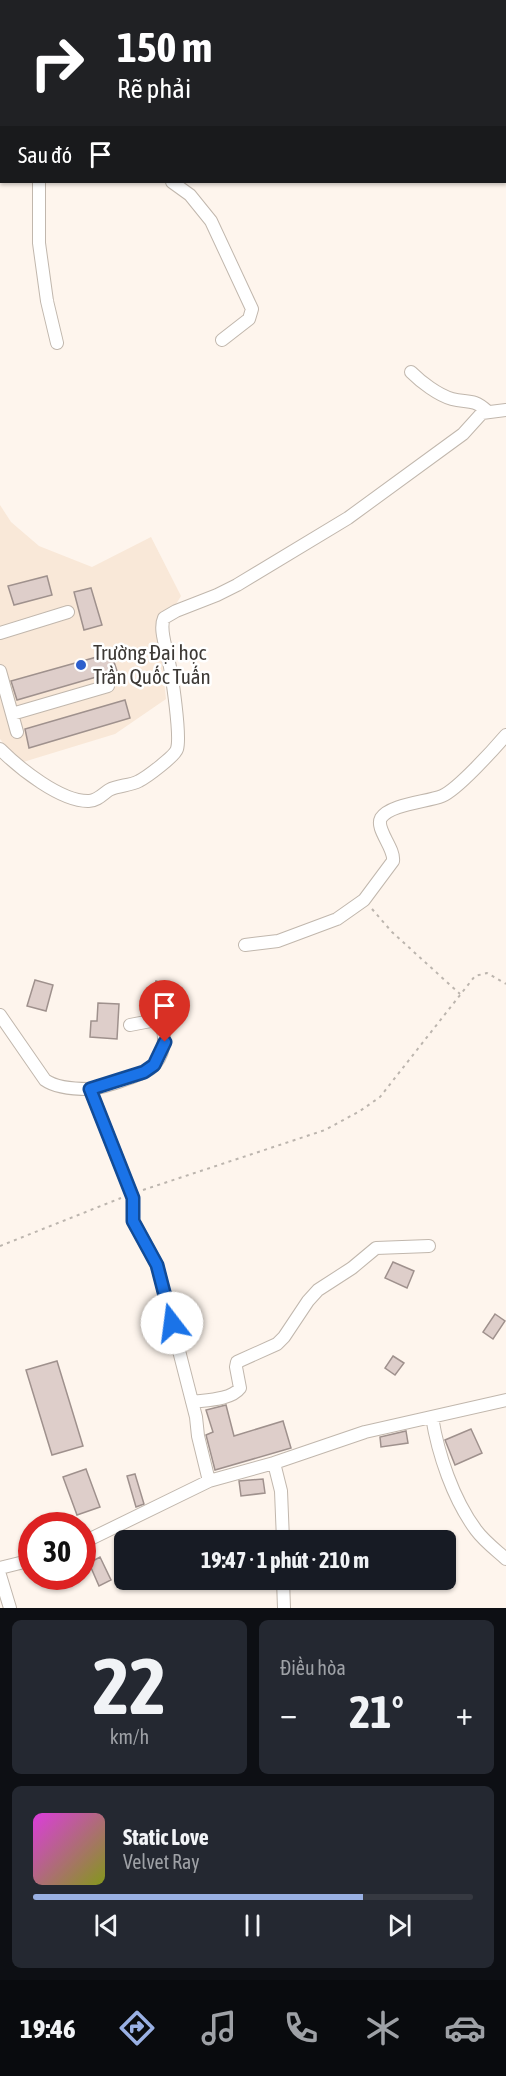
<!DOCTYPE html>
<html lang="vi">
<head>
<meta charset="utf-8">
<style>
  :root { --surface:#171b24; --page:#242831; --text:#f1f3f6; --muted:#9ea1a6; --line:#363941; --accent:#99b0e3 }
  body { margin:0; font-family:"Asap Condensed",sans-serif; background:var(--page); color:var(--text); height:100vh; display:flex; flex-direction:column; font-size:22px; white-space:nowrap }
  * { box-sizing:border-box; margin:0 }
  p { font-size:20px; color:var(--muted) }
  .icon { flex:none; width:33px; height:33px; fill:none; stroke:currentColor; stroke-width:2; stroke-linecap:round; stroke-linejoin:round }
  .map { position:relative; height:1608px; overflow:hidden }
  .details { display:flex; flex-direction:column; gap:12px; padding:12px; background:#0d0f14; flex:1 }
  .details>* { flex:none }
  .banner { position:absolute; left:0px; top:0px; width:507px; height:183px; box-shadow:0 2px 4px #0004; background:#202124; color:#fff; overflow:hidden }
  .speed { position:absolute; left:18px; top:1512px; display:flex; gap:12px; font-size:30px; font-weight:700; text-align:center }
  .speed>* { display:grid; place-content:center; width:78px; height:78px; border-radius:50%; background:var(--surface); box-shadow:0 2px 4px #0004; line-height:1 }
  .speed .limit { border:9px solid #d22; background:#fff; color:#111 }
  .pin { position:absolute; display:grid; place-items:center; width:51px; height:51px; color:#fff; margin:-62px -26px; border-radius:50% 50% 50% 0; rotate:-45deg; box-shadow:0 0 6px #0007 }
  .pin .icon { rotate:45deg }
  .me { position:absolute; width:66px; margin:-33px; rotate:345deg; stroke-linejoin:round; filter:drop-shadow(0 0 4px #0008) }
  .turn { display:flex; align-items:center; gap:21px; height:126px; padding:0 18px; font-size:27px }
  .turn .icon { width:78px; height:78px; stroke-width:2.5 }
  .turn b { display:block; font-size:42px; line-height:51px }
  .then { display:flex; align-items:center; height:57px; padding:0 18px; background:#0003; gap:12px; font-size:22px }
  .big { font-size:45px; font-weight:700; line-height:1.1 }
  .details .tile { flex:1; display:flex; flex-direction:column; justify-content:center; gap:9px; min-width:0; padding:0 21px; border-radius:9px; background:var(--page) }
  .details .dial { align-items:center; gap:0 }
  .dial b { font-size:78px; line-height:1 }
  .song { display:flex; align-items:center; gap:18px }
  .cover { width:72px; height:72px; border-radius:9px; background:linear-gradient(135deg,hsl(300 70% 55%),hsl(70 70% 35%)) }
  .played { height:6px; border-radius:3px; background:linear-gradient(90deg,var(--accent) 75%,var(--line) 75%) }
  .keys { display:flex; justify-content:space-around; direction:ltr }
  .heat { display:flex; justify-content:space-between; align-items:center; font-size:33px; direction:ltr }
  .details .tiles { flex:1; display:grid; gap:12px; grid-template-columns:1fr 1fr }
  .tile:last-child { grid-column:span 2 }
  .trip { position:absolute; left:114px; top:1530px; width:342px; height:60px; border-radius:9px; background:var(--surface); box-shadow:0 2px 4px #0004; font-weight:700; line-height:60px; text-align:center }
  .menu { display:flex; height:96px; justify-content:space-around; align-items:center; background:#090b0e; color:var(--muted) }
  .menu .icon { width:42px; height:42px }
  .menu .current { color:var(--accent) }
  .menu b { font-size:27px; color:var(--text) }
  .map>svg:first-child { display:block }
  .built { fill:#f9e8d8 }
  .building { fill:#dececa; stroke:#9f918d; stroke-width:1.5 }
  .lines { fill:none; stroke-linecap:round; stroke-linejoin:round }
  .minor-casing { stroke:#c1b7ad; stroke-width:14 }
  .path { stroke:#bcb5ae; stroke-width:2; stroke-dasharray:3 4.5; stroke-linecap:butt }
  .minor { stroke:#fff; stroke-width:12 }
  .route-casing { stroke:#114b97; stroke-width:15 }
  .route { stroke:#1a73e8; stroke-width:10 }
  .poi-dot { fill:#2d5ecc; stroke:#fff; stroke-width:2 }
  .labels { text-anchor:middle; stroke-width:5; stroke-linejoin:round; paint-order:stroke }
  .poi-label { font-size:21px; fill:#3d3935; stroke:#fff; text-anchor:start }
</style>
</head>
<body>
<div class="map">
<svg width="506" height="1608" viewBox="0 0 506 1608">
  <rect width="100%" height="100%" fill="#fef5ed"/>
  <path class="built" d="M 0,505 L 11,522 L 39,546 L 92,567 L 151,537 L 181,596 L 159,632 L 166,699 L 115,734 L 20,763 L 0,739 Z"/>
  <path class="building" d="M 47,576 L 52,595 L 14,605 L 8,586 Z
    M 91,588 L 102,625 L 84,630 L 74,592 Z
    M 111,653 L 117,671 L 17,700 L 11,681 Z
    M 125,700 L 130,718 L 29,748 L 25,729 Z
    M 35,980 L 53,985 L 46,1011 L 27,1006 Z
    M 156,981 L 181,988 L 178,999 L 153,993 Z
    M 98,1003 L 119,1004 L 117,1039 L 90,1037 L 91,1021 L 97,1021 Z
    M 393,1262 L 414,1271 L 407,1288 L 385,1278 Z
    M 495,1314 L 505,1321 L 493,1339 L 483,1332 Z
    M 393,1356 L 404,1363 L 395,1375 L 385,1368 Z
    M 57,1361 L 83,1446 L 52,1455 L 26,1370 Z
    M 226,1405 L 234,1436 L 283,1421 L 291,1448 L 215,1470 L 206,1435 L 213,1432 L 206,1410 Z
    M 471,1429 L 482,1453 L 455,1465 L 445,1440 Z
    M 406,1431 L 408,1443 L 381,1447 L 380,1437 Z
    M 86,1469 L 100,1507 L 77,1515 L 63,1477 Z
    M 135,1474 L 144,1504 L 136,1507 L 127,1476 Z
    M 263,1479 L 265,1493 L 241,1496 L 239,1481 Z
    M 100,1557 L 111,1580 L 99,1586 L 89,1563 Z"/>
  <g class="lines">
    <g class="minor-casing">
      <path id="minor" d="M 83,0 L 84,2
        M 0,1 L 2,96
        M 0,118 L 2,118
        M 39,182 L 39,243 L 47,301 L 57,343
        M 172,182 L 190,195 L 211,221 L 252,309 L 249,319 L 222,340
        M 411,372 C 421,382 438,395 452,399 C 467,403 473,398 487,411
        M 0,633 L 68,612
        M 0,671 L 17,732
        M 12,714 L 108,686
        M 0,749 C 19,768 61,802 89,801 C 97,801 103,794 109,790 C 118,785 130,786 139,781 C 147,777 175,756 177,749 C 181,736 172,674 168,658 C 166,646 159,629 164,618 L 176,611 L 217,595 L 237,585 L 348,518 L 463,434 L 482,413 L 506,410
        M 245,945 L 278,941 L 337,919 L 364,900 L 393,861 C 395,848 375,829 381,818 C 390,804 427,802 442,796 C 457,790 494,749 506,735
        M 0,1015 L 45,1080 C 56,1088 76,1089 89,1089 C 99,1089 142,1075 150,1069 C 164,1058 170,1032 156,1020 L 130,1025
        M 90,1089 L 133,1198 L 133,1221 L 157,1265 L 196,1417 L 198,1436 L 209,1481
        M 192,1402 C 206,1400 231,1400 240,1388 L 236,1367 L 237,1362 L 277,1344 L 284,1337 L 308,1301 L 318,1290 L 352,1268 L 376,1248 L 429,1246
        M 432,1417 C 438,1454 453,1499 476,1530 C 484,1541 496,1550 506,1559
        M 274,1463 L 365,1432 L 506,1400
        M 82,1543 L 209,1481 L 274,1463 L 281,1491 L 283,1540
        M 0,1568 L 32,1560
        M 0,1575 L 10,1608
        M 283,1580 L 284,1608"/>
    </g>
    <path class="path" d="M 372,909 L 392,932 L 460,994
      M 143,1190 L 325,1130 L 360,1111 L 380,1097 L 475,976 L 487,973 L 506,984
      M 0,1246 L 121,1198"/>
    <use href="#minor" class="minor"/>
  </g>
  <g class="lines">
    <g class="route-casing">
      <path id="route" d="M 165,1042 L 154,1065 L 144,1072 L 90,1089 L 133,1198 L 133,1221 L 157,1265 L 172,1323"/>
    </g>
    <use href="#route" class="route"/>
  </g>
  <circle class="poi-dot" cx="81" cy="665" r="6"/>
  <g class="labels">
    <g class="poi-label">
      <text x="93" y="660">Trường Đại học<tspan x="93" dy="24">Trần Quốc Tuấn</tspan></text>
    </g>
  </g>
</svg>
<div class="speed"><div class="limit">30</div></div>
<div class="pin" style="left:165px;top:1042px;background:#d93025"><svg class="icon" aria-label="arrive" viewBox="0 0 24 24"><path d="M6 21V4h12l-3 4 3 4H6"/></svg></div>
<svg class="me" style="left:172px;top:1323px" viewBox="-20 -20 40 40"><circle r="19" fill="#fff"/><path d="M0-13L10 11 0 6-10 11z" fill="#1a73e8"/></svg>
<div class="trip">19:47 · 1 phút · 210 m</div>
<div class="banner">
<div class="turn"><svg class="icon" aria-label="right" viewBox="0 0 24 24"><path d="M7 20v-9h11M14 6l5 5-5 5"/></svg><div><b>150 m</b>Rẽ phải</div></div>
<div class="then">Sau đó<svg class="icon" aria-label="arrive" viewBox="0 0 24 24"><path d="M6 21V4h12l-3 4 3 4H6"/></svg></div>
</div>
</div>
<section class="details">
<div class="tiles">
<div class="tile dial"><b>22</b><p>km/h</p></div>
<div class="tile"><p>Điều hòa</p>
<div class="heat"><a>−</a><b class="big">21°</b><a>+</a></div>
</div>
<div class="tile">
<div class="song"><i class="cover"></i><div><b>Static Love</b><p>Velvet Ray</p></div></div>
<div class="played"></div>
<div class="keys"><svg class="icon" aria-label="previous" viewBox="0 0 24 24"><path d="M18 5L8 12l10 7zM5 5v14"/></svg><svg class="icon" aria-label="pause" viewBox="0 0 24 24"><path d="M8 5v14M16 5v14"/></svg><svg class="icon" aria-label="next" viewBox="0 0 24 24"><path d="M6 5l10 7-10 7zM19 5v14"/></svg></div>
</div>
</div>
</section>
<nav class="menu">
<b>19:46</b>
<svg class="icon current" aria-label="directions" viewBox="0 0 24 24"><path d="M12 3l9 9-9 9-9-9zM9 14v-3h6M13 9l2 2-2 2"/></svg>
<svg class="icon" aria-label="music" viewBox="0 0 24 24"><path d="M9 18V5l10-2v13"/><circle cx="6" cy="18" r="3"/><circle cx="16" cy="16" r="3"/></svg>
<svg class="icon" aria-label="phone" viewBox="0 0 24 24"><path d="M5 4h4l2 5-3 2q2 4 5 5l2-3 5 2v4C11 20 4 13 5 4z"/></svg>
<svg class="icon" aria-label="climate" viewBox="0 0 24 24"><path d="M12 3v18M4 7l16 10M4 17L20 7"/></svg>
<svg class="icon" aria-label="car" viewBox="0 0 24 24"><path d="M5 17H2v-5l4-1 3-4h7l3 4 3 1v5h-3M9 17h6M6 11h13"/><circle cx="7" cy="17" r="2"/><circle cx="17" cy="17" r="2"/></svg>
</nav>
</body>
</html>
